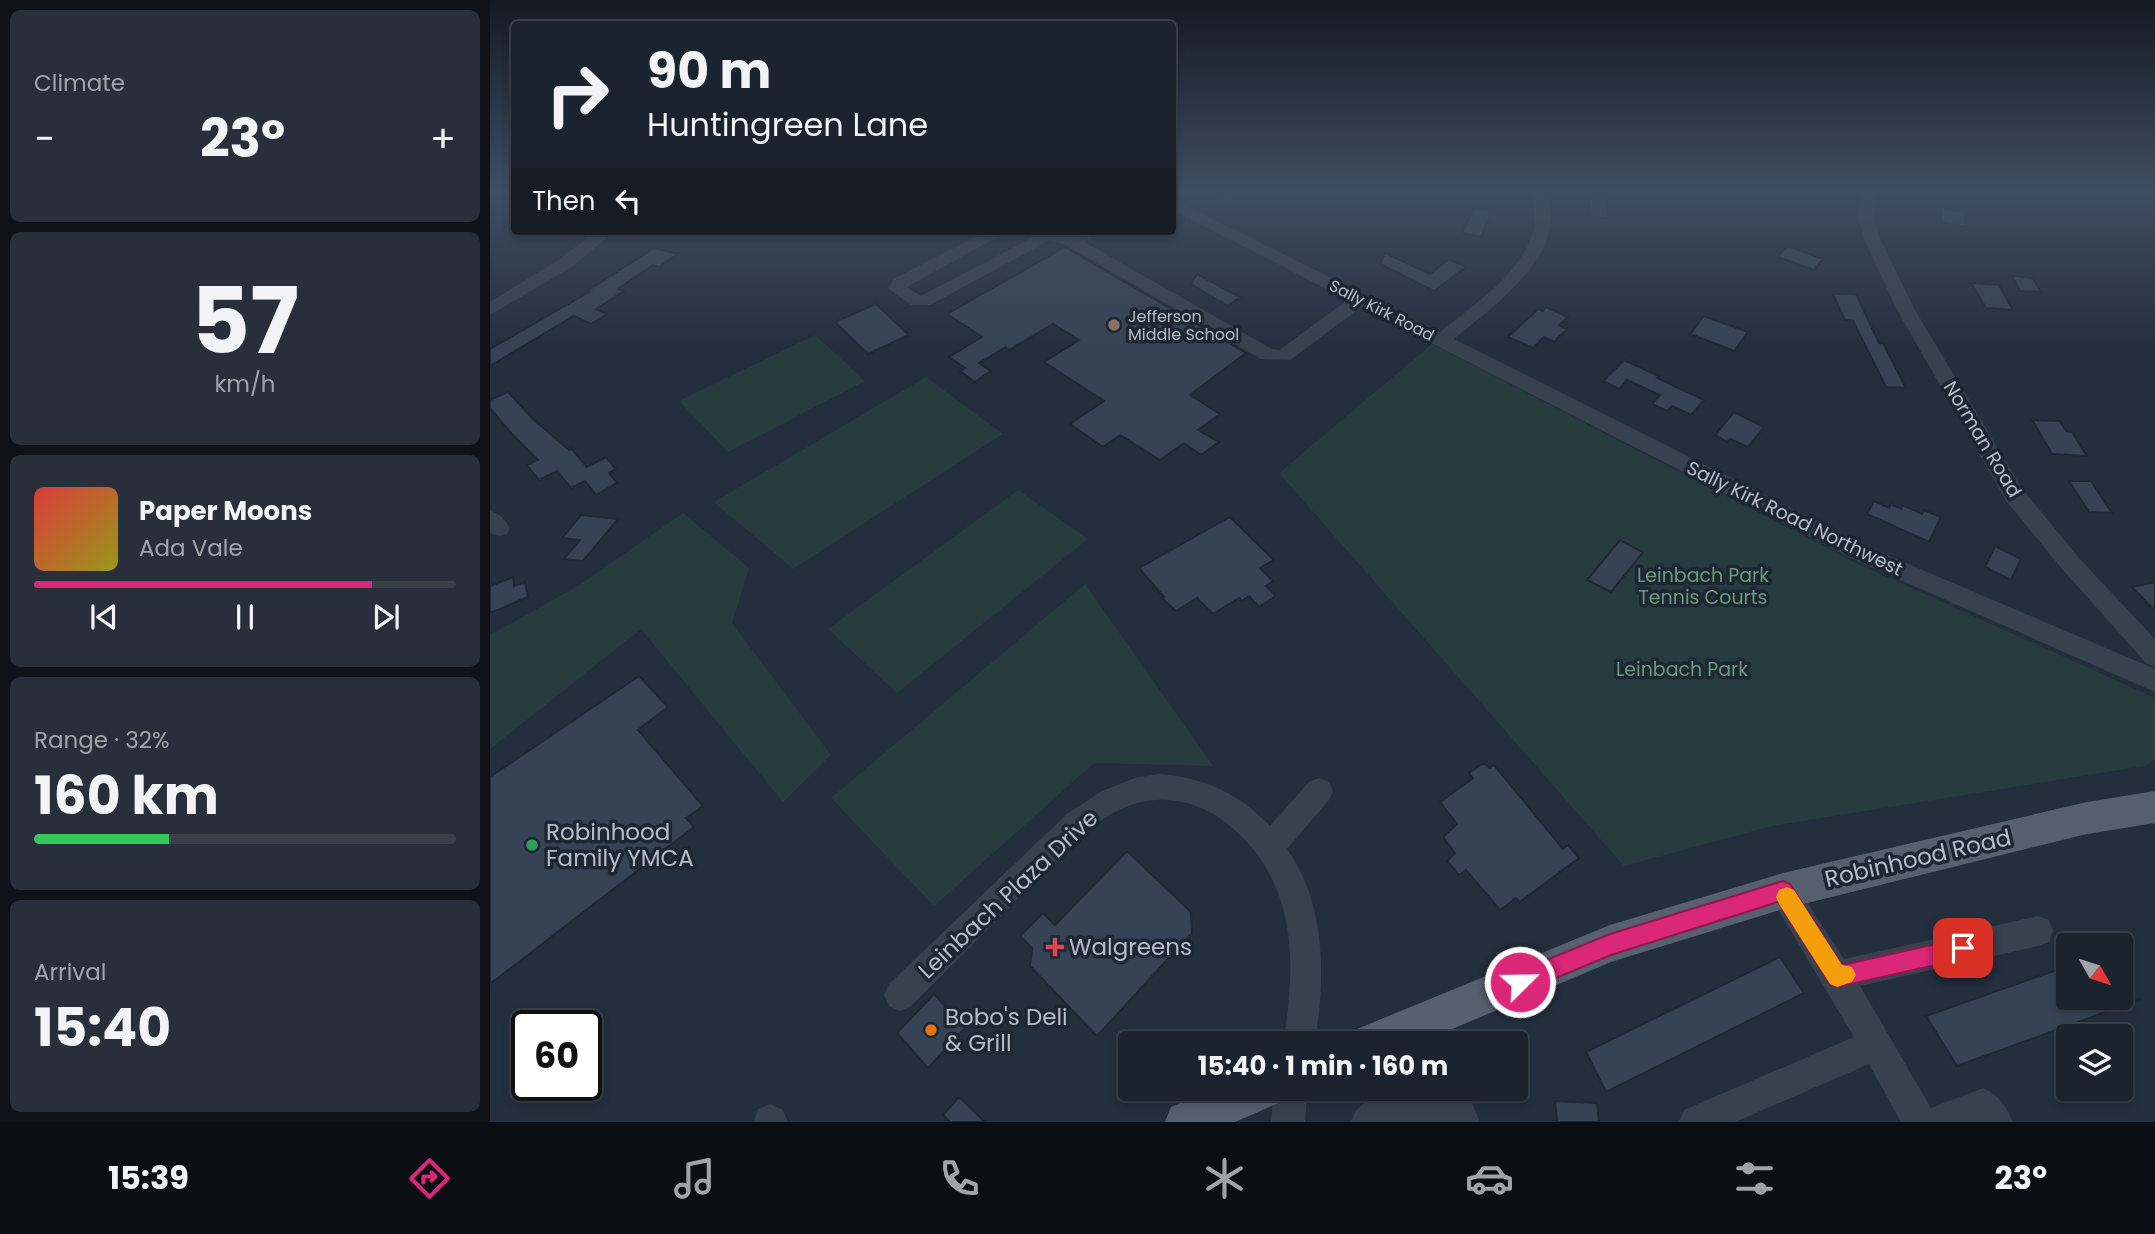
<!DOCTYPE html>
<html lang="en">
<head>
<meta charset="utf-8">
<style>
  :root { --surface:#1b232e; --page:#282f3a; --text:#f1f3f6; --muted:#a0a4aa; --line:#39404a; --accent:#db2777 }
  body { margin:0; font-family:Poppins,sans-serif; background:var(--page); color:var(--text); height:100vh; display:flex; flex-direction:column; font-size:26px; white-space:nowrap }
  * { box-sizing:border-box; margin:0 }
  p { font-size:23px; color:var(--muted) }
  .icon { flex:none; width:38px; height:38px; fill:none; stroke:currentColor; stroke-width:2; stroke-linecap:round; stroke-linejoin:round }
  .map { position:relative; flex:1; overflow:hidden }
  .sheet { display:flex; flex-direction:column; gap:10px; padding:10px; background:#0f1319; width:490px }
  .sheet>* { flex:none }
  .banner { position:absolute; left:21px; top:21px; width:665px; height:214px; border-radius:7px; box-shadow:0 4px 10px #0003,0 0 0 2px var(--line); background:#1b232e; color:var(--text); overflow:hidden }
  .needle { width:46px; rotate:129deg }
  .tools { position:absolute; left:1566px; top:933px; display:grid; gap:14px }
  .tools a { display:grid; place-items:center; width:77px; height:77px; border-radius:7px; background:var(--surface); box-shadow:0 4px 10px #0003,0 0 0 2px var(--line); font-size:35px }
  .speed { position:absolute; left:21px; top:1010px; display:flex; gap:14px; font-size:35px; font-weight:700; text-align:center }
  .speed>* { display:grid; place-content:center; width:91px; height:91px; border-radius:50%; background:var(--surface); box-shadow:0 4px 10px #0003,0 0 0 2px var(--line); line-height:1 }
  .speed .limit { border:4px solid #111; border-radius:10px; background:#fff; color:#111 }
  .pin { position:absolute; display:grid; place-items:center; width:60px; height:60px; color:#fff; margin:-30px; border-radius:14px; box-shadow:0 4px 10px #0006 }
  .me { position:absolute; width:77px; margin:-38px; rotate:67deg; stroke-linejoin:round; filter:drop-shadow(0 0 5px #0008) }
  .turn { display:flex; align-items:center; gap:24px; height:147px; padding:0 21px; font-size:32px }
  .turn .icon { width:91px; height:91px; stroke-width:2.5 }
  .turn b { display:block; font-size:49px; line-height:60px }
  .then { display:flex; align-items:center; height:66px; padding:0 21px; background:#0003; gap:14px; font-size:26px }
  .big { font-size:52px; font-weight:700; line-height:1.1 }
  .sheet .card { flex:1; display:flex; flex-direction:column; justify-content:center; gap:10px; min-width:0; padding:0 24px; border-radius:10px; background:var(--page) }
  .sheet .dial { align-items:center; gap:0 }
  .dial b { font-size:91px; line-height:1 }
  .song { display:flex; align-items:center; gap:21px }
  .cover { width:84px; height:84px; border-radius:10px; background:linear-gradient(135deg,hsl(0 70% 55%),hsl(60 70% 35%)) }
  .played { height:7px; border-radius:4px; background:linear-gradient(90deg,var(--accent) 80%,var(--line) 80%) }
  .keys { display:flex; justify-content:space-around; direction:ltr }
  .heat { display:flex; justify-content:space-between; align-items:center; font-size:38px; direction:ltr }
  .charge { height:10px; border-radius:5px; background:linear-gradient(90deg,#34c759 32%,var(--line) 0) }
  .trip { position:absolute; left:628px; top:1031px; width:410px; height:70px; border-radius:7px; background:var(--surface); box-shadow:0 4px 10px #0003,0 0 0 2px var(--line); font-weight:700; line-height:70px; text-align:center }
  .menu { display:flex; height:112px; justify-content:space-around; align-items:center; background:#0b0e12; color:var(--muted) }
  .menu .icon { width:49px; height:49px }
  .menu .current { color:var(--accent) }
  .menu b { font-size:32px; color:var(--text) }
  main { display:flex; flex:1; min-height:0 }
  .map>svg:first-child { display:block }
  .green { fill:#263c3f }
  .building { fill:#364354; stroke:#1f2835; stroke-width:2 }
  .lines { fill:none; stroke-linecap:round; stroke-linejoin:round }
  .minor { fill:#38414e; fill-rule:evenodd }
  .major { fill:#56606e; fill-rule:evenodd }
  .route { fill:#db2777; stroke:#8e194d; stroke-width:2 }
  .slow { fill:#f59e0b }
  .education-dot { fill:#8d6e63; stroke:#1d2633; stroke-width:2.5 }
  .leisure-dot { fill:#2e9e5b; stroke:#1d2633; stroke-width:2.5 }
  .health-dot { fill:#e0444e; stroke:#1d2633; stroke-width:2.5 }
  .food-dot { fill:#e8710a; stroke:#1d2633; stroke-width:2.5 }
  .labels { text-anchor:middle; stroke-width:7; stroke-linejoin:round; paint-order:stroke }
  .far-street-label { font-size:16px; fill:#b4bcc9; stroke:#1d2633 }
  .far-poi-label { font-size:16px; fill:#b4bcc9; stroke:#1d2633; text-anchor:start }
  .street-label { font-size:19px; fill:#b4bcc9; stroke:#1d2633 }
  .park-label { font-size:19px; fill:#6b9a76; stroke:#1d2633 }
  .near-poi-label { font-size:23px; fill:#b4bcc9; stroke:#1d2633; text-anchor:start }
  .near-street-label { font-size:23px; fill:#b4bcc9; stroke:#1d2633 }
</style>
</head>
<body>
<main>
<section class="sheet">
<div class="card"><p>Climate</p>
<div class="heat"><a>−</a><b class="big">23°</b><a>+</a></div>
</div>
<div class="card dial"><b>57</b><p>km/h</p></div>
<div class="card">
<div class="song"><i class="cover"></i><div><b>Paper Moons</b><p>Ada Vale</p></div></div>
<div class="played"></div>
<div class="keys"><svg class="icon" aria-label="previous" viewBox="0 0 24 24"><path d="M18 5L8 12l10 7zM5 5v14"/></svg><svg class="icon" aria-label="pause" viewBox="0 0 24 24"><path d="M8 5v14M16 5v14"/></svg><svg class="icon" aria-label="next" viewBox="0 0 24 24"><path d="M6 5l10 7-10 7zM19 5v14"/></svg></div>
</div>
<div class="card"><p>Range · 32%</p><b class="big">160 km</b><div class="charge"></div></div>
<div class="card"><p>Arrival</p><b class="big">15:40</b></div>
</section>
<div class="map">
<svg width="1665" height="1122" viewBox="0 0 1665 1122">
  <rect width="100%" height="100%" fill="#242f3e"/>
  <path class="green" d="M 325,335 L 375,381 L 238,452 L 189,401 Z
    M 942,344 L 1368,564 L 1665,698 L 1665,760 L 1654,766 L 1282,826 L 1134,866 L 789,473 Z
    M 436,377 L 513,434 L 303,569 L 224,502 Z
    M 528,490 L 598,539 L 407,693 L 338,629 Z
    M 193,513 L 259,568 L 242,623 L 341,755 L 293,802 L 151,629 L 0,749 L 0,635 L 88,586 Z
    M 595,584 L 723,766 L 604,763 L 444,906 L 341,798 Z"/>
  <path class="building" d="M 737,190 L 764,190 L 737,206 L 722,199 Z
    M 1098,194 L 1115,195 L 1119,218 L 1101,217 Z
    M 1451,207 L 1475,212 L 1476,227 L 1451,222 Z
    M 984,208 L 1002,211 L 991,237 L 972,233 Z
    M 1297,246 L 1333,259 L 1324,270 L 1288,257 Z
    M 575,247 L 756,353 L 700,395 L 730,414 L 708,430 L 729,442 L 711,455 L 694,443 L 670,460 L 630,435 L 613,447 L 580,424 L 614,401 L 554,362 L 589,340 L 563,324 L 519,350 L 516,347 L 489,363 L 501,371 L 485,382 L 470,371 L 475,368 L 459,357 L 492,337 L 457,314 Z
    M 164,248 L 188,254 L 169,267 L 163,265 L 128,289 L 134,291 L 106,309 L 117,314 L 101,324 L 84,316 L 0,366 L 0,349 L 99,292 L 97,291 Z
    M 895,253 L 940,274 L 959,259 L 976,267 L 944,291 L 890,264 Z
    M 707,274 L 750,297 L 738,306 L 701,284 Z
    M 1522,276 L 1543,278 L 1551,292 L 1530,291 Z
    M 1481,283 L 1509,285 L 1523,310 L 1496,308 Z
    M 1343,294 L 1366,294 L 1389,343 L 1393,343 L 1416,388 L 1396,387 L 1363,321 L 1355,320 Z
    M 386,304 L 419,335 L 378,354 L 345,322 Z
    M 1056,307 L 1078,317 L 1069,325 L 1077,329 L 1064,342 L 1054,337 L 1043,348 L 1018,337 L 1048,309 L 1053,311 Z
    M 1214,316 L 1258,332 L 1244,351 L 1200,334 Z
    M 1134,360 L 1169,376 L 1167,378 L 1214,400 L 1201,415 L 1182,406 L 1177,411 L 1162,404 L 1170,395 L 1137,380 L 1129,389 L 1113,381 Z
    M 18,392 L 44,420 L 79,450 L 81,448 L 97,467 L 116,457 L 126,469 L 119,473 L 127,483 L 106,495 L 95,481 L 81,488 L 67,471 L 49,480 L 37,465 L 48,460 L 20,432 L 0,408 L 0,400 Z
    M 1244,412 L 1274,427 L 1258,447 L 1240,439 L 1237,442 L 1225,435 Z
    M 1542,420 L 1570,421 L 1576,431 L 1582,432 L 1597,456 L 1562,454 Z
    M 1579,481 L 1601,481 L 1622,513 L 1599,512 Z
    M 1384,501 L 1399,508 L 1401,504 L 1411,509 L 1412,505 L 1432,514 L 1434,510 L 1451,517 L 1439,542 L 1377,514 Z
    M 91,515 L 128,519 L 93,561 L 74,559 L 90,540 L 72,538 Z
    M 740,517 L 784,560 L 770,568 L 783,581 L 776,586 L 786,596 L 769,607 L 759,596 L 752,601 L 749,598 L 723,614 L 707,598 L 686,611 L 672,598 L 674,597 L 649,568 Z
    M 1130,540 L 1153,552 L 1121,592 L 1097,580 Z
    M 1505,546 L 1531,559 L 1521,580 L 1495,567 Z
    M 23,577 L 24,586 L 35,582 L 38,597 L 0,613 L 0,586 Z
    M 1665,582 L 1665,611 L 1642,587 Z
    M 149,676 L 178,707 L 148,730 L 213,806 L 196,818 L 204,827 L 0,984 L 0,777 Z
    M 994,763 L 1000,768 L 1004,765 L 1073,849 L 1078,845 L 1089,858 L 1030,902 L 1026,898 L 1010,910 L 976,870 L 969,875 L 957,861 L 965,853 L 953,837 L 967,824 L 950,802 L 983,778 L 979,773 Z
    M 637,851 L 701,912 L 702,933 L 607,1036 L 540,966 L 542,948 L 530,936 L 553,913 L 565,925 Z
    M 1290,957 L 1314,993 L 1116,1092 L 1096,1052 Z
    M 1578,966 L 1578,998 L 1651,999 L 1467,1066 L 1436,1016 Z
    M 444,994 L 475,1028 L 438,1068 L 407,1033 Z
    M 469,1097 L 495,1122 L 460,1122 L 453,1115 Z
    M 1065,1101 L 1107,1103 L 1109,1122 L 1067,1122 Z"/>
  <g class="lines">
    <path class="minor" d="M 1040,190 L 1056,190 C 1058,199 1061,208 1061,217 C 1061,266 998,311 964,339 L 1381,548 L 1665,669 L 1665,692 L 1365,560 L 871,307 L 800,360 L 771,359 L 576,245 L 560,240 L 440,305 L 421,305 L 399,289 L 403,279 L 498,231 L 518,231 L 417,287 L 431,296 L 553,232 L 563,231 L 581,236 L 591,231 L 612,231 L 594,242 L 782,349 L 789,350 L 858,300 L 682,210 L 682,199 L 950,332 C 983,305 1045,265 1045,217 C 1046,208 1042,199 1040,190 Z
      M 1372,190 L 1387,190 L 1384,217 L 1391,241 L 1425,310 L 1533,490 L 1589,558 L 1665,639 L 1665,667 L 1656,663 L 1573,570 L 1517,502 L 1407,310 L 1375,241 L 1368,217 Z
      M 107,231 L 125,231 L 80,268 L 0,315 L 0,302 L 68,260 Z
      M 0,511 C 10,514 15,519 20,528 L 17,534 L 9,536 L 0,533 Z
      M 669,774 C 714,777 749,794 780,826 L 819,782 L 829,778 L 839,782 L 843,791 L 839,800 L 797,849 C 837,906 835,978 825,1043 L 793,1043 C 805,973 808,898 757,842 C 728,810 688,791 644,804 C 602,817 567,860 537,890 C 498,928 460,968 421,1006 L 410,1011 L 399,1006 L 394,995 L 399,984 L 577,814 L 612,791 L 645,778 Z
      M 1293,876 L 1303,881 L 1354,959 L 1548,916 L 1559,920 L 1563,931 L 1559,942 L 1548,946 L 1370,986 L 1441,1108 L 1493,1088 C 1509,1095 1516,1106 1523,1122 L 1411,1122 L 1379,1064 L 1245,1122 L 1189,1122 L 1194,1110 L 1364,1037 L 1283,901 L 1278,891 L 1283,881 Z
      M 933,1007 L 944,1012 L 957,1043 L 925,1043 L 917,1023 L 922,1012 Z
      M 784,1088 L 818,1088 L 815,1122 L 781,1122 Z
      M 880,1088 L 976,1088 L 990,1122 L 861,1122 L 866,1110 L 882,1097 Z
      M 280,1104 L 293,1110 L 298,1122 L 264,1122 L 268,1109 Z"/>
    <path class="major" d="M 1665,791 L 1665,823 L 1597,834 L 1293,909 L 1121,962 L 929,1043 L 861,1043 L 867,1029 L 1120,925 L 1293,873 L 1597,802 Z
      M 727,1088 L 797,1088 L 791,1102 L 745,1122 L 675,1122 L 681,1107 Z"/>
  </g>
  <linearGradient id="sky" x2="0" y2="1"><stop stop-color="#141a22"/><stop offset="0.55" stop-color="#3f4d63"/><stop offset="1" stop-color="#3f4d63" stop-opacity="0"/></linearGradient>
  <rect width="1665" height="347" fill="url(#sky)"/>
  <path class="route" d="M 1293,881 L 1300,884 L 1352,965 L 1473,938 L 1480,941 L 1483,948 L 1480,956 L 1473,959 L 1347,987 L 1340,984 L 1288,902 L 1121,955 L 1030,993 L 1022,990 L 1019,982 L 1022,974 L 1120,934 Z"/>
  <path class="slow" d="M 1297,887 L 1304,890 L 1352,965 L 1362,967 L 1366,975 L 1362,982 L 1347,987 L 1340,984 L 1289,904 L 1286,897 L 1289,890 Z"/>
  <circle class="education-dot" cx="624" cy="325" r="7"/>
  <circle class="leisure-dot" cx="42" cy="845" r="7"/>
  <path class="health-dot" d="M561.5 936.5h7v7h7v7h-7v7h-7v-7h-7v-7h7z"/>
  <circle class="food-dot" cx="441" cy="1030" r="7"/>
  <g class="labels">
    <g class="far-street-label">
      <text transform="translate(892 310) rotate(27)" y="6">Sally Kirk Road</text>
    </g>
    <g class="far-poi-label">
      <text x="638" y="322">Jefferson<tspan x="638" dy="18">Middle School</tspan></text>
    </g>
    <g class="street-label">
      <text transform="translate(1493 439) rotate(59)" y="7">Norman Road</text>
      <text transform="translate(1305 518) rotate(26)" y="7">Sally Kirk Road Northwest</text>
    </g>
    <g class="park-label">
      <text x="1213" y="582">Leinbach Park<tspan x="1213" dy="22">Tennis Courts</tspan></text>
      <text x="1192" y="676">Leinbach Park</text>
    </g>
    <g class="near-poi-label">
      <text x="56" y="840">Robinhood<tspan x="56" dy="26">Family YMCA</tspan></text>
      <text x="579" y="955">Walgreens</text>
      <text x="455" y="1025">Bobo's Deli<tspan x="455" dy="26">&amp; Grill</tspan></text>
    </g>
    <g class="near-street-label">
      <text transform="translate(1428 858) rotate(-13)" y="8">Robinhood Road</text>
      <text transform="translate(518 894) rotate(-43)" y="8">Leinbach Plaza Drive</text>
    </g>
  </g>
</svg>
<div class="tools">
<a><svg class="needle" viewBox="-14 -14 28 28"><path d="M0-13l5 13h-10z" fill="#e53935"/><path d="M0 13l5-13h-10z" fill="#a0a4aa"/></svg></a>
<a><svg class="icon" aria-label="layers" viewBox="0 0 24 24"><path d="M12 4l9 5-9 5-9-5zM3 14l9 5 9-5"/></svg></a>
</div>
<div class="speed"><div class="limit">60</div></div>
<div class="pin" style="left:1473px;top:948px;background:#d93025"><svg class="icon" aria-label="arrive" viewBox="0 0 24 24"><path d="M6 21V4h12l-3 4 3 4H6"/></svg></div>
<svg class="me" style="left:1030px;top:982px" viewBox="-20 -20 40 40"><circle r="17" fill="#db2777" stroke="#fff" stroke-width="3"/><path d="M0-11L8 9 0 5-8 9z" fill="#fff"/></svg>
<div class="trip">15:40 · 1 min · 160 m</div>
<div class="banner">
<div class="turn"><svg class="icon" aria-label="right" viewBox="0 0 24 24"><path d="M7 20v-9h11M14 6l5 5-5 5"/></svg><div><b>90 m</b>Huntingreen Lane</div></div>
<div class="then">Then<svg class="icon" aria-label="left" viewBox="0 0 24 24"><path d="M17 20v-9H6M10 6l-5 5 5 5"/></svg></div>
</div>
</div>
</main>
<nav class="menu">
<b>15:39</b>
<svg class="icon current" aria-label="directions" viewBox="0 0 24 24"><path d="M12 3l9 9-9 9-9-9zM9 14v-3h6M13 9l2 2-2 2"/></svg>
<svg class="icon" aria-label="music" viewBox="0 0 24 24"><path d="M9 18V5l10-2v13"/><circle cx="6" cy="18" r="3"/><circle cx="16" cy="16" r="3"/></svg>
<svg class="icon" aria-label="phone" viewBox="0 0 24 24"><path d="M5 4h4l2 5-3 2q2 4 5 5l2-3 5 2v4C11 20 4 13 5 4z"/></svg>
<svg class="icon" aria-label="climate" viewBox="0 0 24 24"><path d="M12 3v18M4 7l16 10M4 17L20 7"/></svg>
<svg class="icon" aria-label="car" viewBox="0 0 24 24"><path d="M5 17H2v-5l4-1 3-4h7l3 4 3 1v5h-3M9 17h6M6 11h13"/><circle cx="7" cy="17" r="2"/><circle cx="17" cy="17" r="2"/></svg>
<svg class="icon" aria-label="filters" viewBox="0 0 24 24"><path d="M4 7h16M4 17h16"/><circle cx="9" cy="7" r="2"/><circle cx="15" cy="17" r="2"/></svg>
<b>23°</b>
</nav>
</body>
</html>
